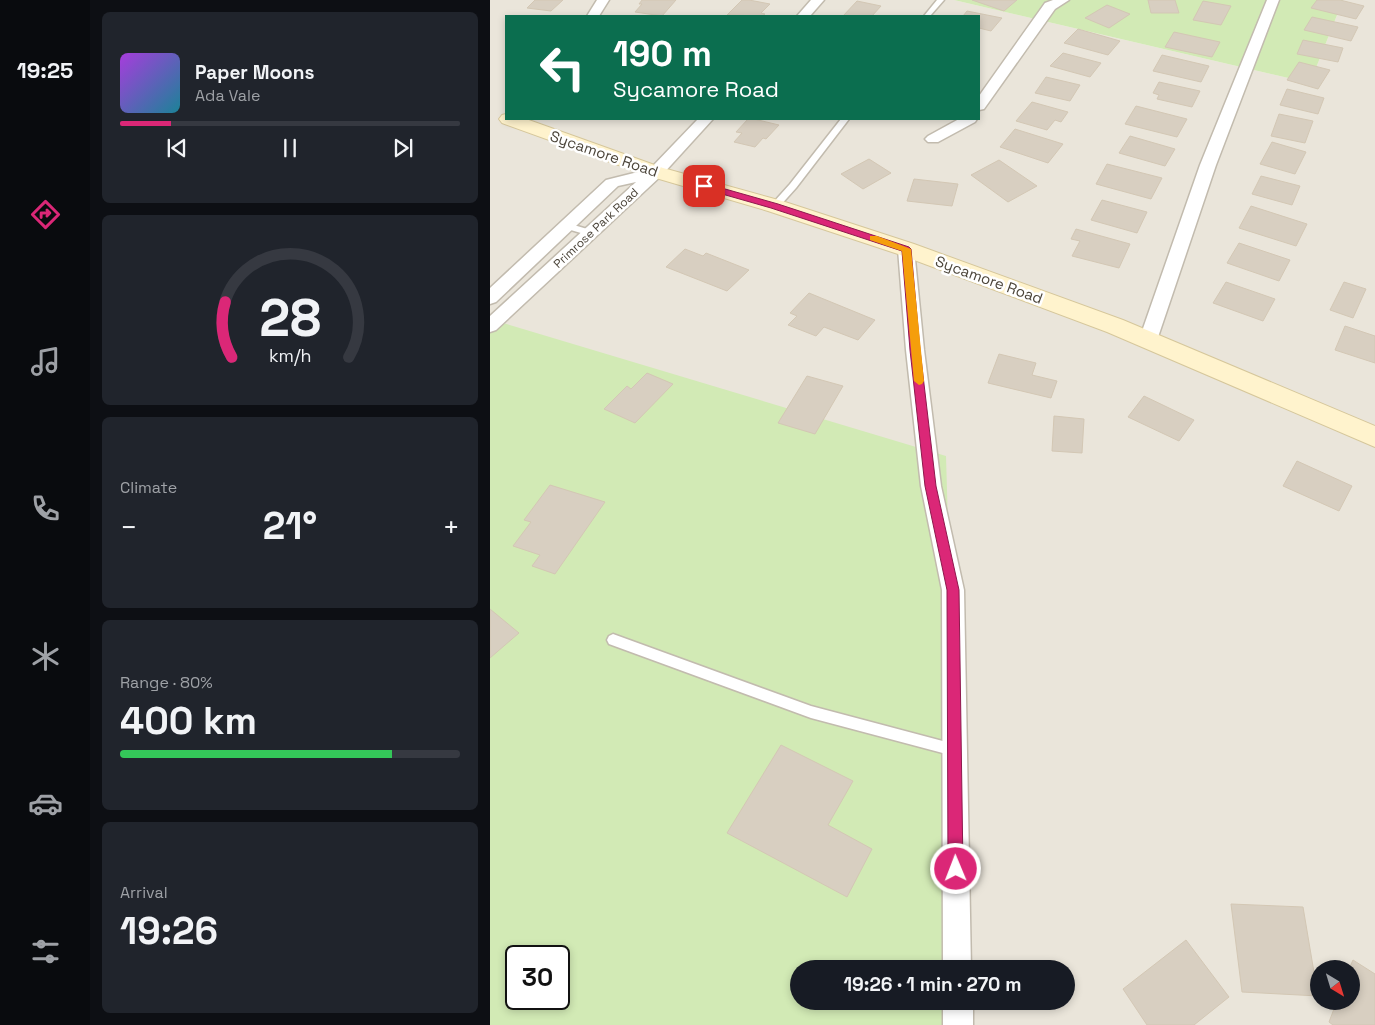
<!DOCTYPE html>
<html lang="en">
<head>
<meta charset="utf-8">
<style>
  :root { --surface:#171b24; --page:#20242c; --text:#f1f3f6; --muted:#9ea1a6; --line:#363941; --accent:#db2777 }
  body { margin:0; font-family:"Space Grotesk",sans-serif; background:var(--page); color:var(--text); height:100vh; display:flex; flex-direction:column; font-size:19px; white-space:nowrap }
  * { box-sizing:border-box; margin:0 }
  p { font-size:16px; color:var(--muted) }
  .icon { flex:none; width:28px; height:28px; fill:none; stroke:currentColor; stroke-width:2; stroke-linecap:round; stroke-linejoin:round }
  .map { position:relative; flex:1; overflow:hidden }
  .panel { display:flex; flex-direction:column; gap:12px; padding:12px; background:#0d0f14; width:400px }
  .panel>* { flex:none }
  .guide { position:absolute; left:15px; top:15px; width:475px; height:105px; border-radius:0px; box-shadow:0 2px 8px #0003; background:#0b6e4f; color:#fff; overflow:hidden }
  .needle { width:32px; rotate:142deg }
  .buttons { position:absolute; left:820px; top:960px; display:grid; gap:10px }
  .buttons a { display:grid; place-items:center; width:50px; height:50px; border-radius:50%; background:var(--surface); box-shadow:0 2px 8px #0003; font-size:25px }
  .speed { position:absolute; left:15px; top:945px; display:flex; gap:10px; font-size:25px; font-weight:700; text-align:center }
  .speed>* { display:grid; place-content:center; width:65px; height:65px; border-radius:50%; background:var(--surface); box-shadow:0 2px 8px #0003; line-height:1 }
  .speed .limit { border:2px solid #111; border-radius:8px; background:#fff; color:#111 }
  .pin { position:absolute; display:grid; place-items:center; width:42px; height:42px; color:#fff; margin:-21px; border-radius:10px; box-shadow:0 2px 8px #0006 }
  .me { position:absolute; width:55px; margin:-28px; rotate:359deg; stroke-linejoin:round; filter:drop-shadow(0 0 4px #0008) }
  .turn { display:flex; align-items:center; gap:18px; height:105px; padding:0 25px; font-size:22px }
  .turn .icon { width:65px; height:65px; stroke-width:2.5 }
  .turn b { display:block; font-size:35px; line-height:42px }
  .big { font-size:38px; font-weight:700; line-height:1.1 }
  .panel .tile { flex:1; display:flex; flex-direction:column; justify-content:center; gap:8px; min-width:0; padding:0 18px; border-radius:8px; background:var(--page) }
  .panel .dial { align-items:center; gap:0 }
  .dial svg { height:130px; overflow:visible; fill:none; stroke:var(--line); stroke-width:7; stroke-linecap:round; text-anchor:middle }
  .dial text { fill:var(--text); stroke:none }
  .song { display:flex; align-items:center; gap:15px }
  .cover { width:60px; height:60px; border-radius:8px; background:linear-gradient(135deg,hsl(280 70% 55%),hsl(190 70% 35%)) }
  .played { height:5px; border-radius:2px; background:linear-gradient(90deg,var(--accent) 15%,var(--line) 15%) }
  .keys { display:flex; justify-content:space-around; direction:ltr }
  .heat { display:flex; justify-content:space-between; align-items:center; font-size:28px; direction:ltr }
  .charge { height:8px; border-radius:4px; background:linear-gradient(90deg,#34c759 80%,var(--line) 0) }
  .trip { position:absolute; left:300px; top:960px; width:285px; height:50px; border-radius:25px; background:var(--surface); box-shadow:0 2px 8px #0003; font-weight:700; line-height:50px; text-align:center }
  main { display:flex; flex:1; min-height:0 }
  .tab-bar { display:flex; flex-direction:column; width:90px; justify-content:space-around; align-items:center; background:#090b0e; color:var(--muted) }
  .tab-bar .icon { width:35px; height:35px }
  .tab-bar .current { color:var(--accent) }
  .tab-bar b { font-size:22px; color:var(--text) }
  .map>svg:first-child { display:block }
  .residential { fill:#eae5da; fill-rule:evenodd }
  .green { fill:#d2eab5; fill-rule:evenodd }
  .building { fill:#d8cfc1; stroke:#d3c7b4 }
  .lines { fill:none; stroke-linecap:round; stroke-linejoin:round }
  .lane-casing { stroke:#c2bbae; stroke-width:3 }
  .street-casing { stroke:#c2bbae; stroke-width:3 }
  .secondary-casing { stroke:#d6c79b; stroke-width:2 }
  .lane { fill:#fff; fill-rule:evenodd }
  .street { fill:#fff; fill-rule:evenodd }
  .secondary { fill:#fff3cd; fill-rule:evenodd }
  .route { fill:#db2777; stroke:#8e194d }
  .slow { fill:#f59e0b }
  .labels { text-anchor:middle; stroke-width:5; stroke-linejoin:round; paint-order:stroke }
  .far-street-label { font-size:12px; fill:#4b4439; stroke:#fff }
  .street-label { font-size:15px; fill:#4b4439; stroke:#fff }
</style>
</head>
<body>
<main>
<nav class="tab-bar">
<b>19:25</b>
<svg class="icon current" aria-label="directions" viewBox="0 0 24 24"><path d="M12 3l9 9-9 9-9-9zM9 14v-3h6M13 9l2 2-2 2"/></svg>
<svg class="icon" aria-label="music" viewBox="0 0 24 24"><path d="M9 18V5l10-2v13"/><circle cx="6" cy="18" r="3"/><circle cx="16" cy="16" r="3"/></svg>
<svg class="icon" aria-label="phone" viewBox="0 0 24 24"><path d="M5 4h4l2 5-3 2q2 4 5 5l2-3 5 2v4C11 20 4 13 5 4z"/></svg>
<svg class="icon" aria-label="climate" viewBox="0 0 24 24"><path d="M12 3v18M4 7l16 10M4 17L20 7"/></svg>
<svg class="icon" aria-label="car" viewBox="0 0 24 24"><path d="M5 17H2v-5l4-1 3-4h7l3 4 3 1v5h-3M9 17h6M6 11h13"/><circle cx="7" cy="17" r="2"/><circle cx="17" cy="17" r="2"/></svg>
<svg class="icon" aria-label="filters" viewBox="0 0 24 24"><path d="M4 7h16M4 17h16"/><circle cx="9" cy="7" r="2"/><circle cx="15" cy="17" r="2"/></svg>
</nav>
<section class="panel">
<div class="tile">
<div class="song"><i class="cover"></i><div><b>Paper Moons</b><p>Ada Vale</p></div></div>
<div class="played"></div>
<div class="keys"><svg class="icon" aria-label="previous" viewBox="0 0 24 24"><path d="M18 5L8 12l10 7zM5 5v14"/></svg><svg class="icon" aria-label="pause" viewBox="0 0 24 24"><path d="M8 5v14M16 5v14"/></svg><svg class="icon" aria-label="next" viewBox="0 0 24 24"><path d="M6 5l10 7-10 7zM19 5v14"/></svg></div>
</div>
<div class="tile dial"><svg viewBox="0 0 100 80">
<path d="M14 69A42 42 0 1 1 86 69"/>
<path d="M14 69A42 42 0 0 1 10 35" stroke="#db2777"/>
<text x="50" y="56" font-size="32" font-weight="700">28</text>
<text x="50" y="72" font-size="11">km/h</text>
</svg></div>
<div class="tile"><p>Climate</p>
<div class="heat"><a>−</a><b class="big">21°</b><a>+</a></div>
</div>
<div class="tile"><p>Range · 80%</p><b class="big">400 km</b><div class="charge"></div></div>
<div class="tile"><p>Arrival</p><b class="big">19:26</b></div>
</section>
<div class="map">
<svg width="885" height="1025" viewBox="0 0 885 1025">
  <rect width="100%" height="100%" fill="#f6f3ec"/>
  <path class="residential" d="M 0,0 L 464,0 L 820,83 L 853,0 L 885,0 L 885,1025 L 473,1025 L 472,1001 L 576,1001 L 576,969 L 471,969 L 0,319 ZM 16,16 L 489,16 L 489,119 L 16,119 ZM 829,969 L 861,969 L 861,1001 L 829,1001 Z"/>
  <path class="green" d="M 464,0 L 853,0 L 820,83 Z
    M 0,319 L 456,456 L 471,969 L 309,969 L 309,1001 L 472,1001 L 473,1025 L 0,1025 ZM 26,956 L 69,956 L 69,999 L 26,999 Z"/>
  <path class="building" d="M 45,0 L 73,0 L 61,11 L 37,8 Z
    M 152,0 L 186,0 L 172,16 L 145,12 L 152,4 L 149,4 Z
    M 252,0 L 259,0 L 280,4 L 271,13 L 275,14 L 272,16 L 237,15 Z
    M 482,0 L 527,0 L 514,11 Z
    M 658,0 L 685,0 L 689,13 L 661,13 Z
    M 827,0 L 850,0 L 874,6 L 866,19 L 821,8 Z
    M 367,1 L 391,6 L 382,16 L 353,16 Z
    M 713,1 L 741,6 L 731,25 L 703,20 Z
    M 617,5 L 640,14 L 619,28 L 595,18 Z
    M 477,11 L 512,18 L 501,31 L 489,28 L 489,16 L 473,16 Z
    M 822,17 L 868,27 L 861,41 L 814,30 Z
    M 588,29 L 630,41 L 618,55 L 574,43 Z
    M 684,32 L 730,42 L 722,57 L 675,47 Z
    M 813,40 L 853,48 L 848,62 L 807,54 Z
    M 573,53 L 611,63 L 600,77 L 560,66 Z
    M 672,55 L 719,66 L 711,82 L 663,71 Z
    M 809,62 L 840,70 L 828,89 L 797,80 Z
    M 556,77 L 590,85 L 580,101 L 545,93 Z
    M 669,82 L 710,91 L 702,107 L 667,99 L 669,95 L 663,93 Z
    M 797,89 L 834,98 L 828,114 L 790,105 Z
    M 542,102 L 578,112 L 571,122 L 565,120 L 557,130 L 526,121 Z
    M 646,106 L 697,119 L 687,137 L 635,124 Z
    M 789,114 L 823,121 L 815,143 L 781,136 Z
    M 258,119 L 264,119 L 289,125 L 276,139 L 273,138 L 265,147 L 244,142 L 252,133 L 246,132 Z
    M 525,129 L 573,144 L 558,163 L 510,147 Z
    M 640,136 L 685,149 L 675,166 L 629,153 Z
    M 782,142 L 816,152 L 805,174 L 770,164 Z
    M 379,159 L 401,173 L 373,189 L 351,174 Z
    M 509,160 L 547,186 L 518,202 L 481,175 Z
    M 617,164 L 672,178 L 661,199 L 606,184 Z
    M 771,176 L 810,186 L 802,205 L 762,194 Z
    M 424,179 L 468,184 L 462,206 L 417,201 Z
    M 612,200 L 657,212 L 647,233 L 601,220 Z
    M 761,206 L 817,224 L 806,246 L 749,228 Z
    M 586,229 L 640,244 L 629,268 L 582,256 L 590,241 L 581,239 Z
    M 749,243 L 800,260 L 789,281 L 737,263 Z
    M 195,249 L 213,256 L 216,253 L 259,270 L 237,291 L 176,267 Z
    M 736,282 L 785,299 L 773,321 L 723,303 Z
    M 854,282 L 876,289 L 863,318 L 840,310 Z
    M 319,293 L 385,320 L 368,340 L 334,327 L 326,336 L 298,325 L 307,316 L 300,313 Z
    M 855,326 L 885,336 L 885,363 L 845,350 Z
    M 509,354 L 546,363 L 542,375 L 567,381 L 561,398 L 498,383 Z
    M 157,373 L 183,384 L 145,423 L 114,409 L 137,386 L 141,389 Z
    M 317,376 L 353,386 L 325,434 L 288,423 Z
    M 654,396 L 704,420 L 689,441 L 638,417 Z
    M 564,416 L 594,419 L 592,453 L 562,451 Z
    M 807,461 L 862,486 L 849,511 L 793,486 Z
    M 60,485 L 115,502 L 65,574 L 42,566 L 50,555 L 23,546 L 41,522 L 34,520 Z
    M 0,609 L 29,633 L 0,658 Z
    M 291,745 L 363,781 L 338,825 L 382,849 L 357,897 L 237,833 Z
    M 741,904 L 813,907 L 828,996 L 752,992 Z
    M 696,940 L 739,997 L 704,1025 L 657,1025 L 633,989 Z
    M 863,960 L 885,974 L 885,1025 L 843,1025 L 839,1022 L 847,1001 L 861,1001 L 861,969 L 859,969 Z"/>
  <g class="lines">
    <g class="lane-casing">
      <path id="lane" d="M 447,0 L 454,0 L 440,16 L 434,16 Z
        M 351,119 L 359,119 L 306,188 L 288,208 L 282,208 L 282,204 L 300,184 Z
        M 77,223 L 104,231 L 105,233 L 101,236 L 74,228 L 74,224 Z
        M 123,634 L 321,706 L 464,744 L 469,745 L 471,750 L 469,755 L 464,756 L 321,718 L 119,644 L 117,640 L 119,636 Z"/>
    </g>
    <g class="street-casing">
      <path id="street" d="M 107,0 L 119,0 L 109,16 L 97,16 Z
        M 321,0 L 334,0 L 320,16 L 307,16 Z
        M 563,0 L 579,0 L 565,9 L 494,109 L 489,110 L 489,96 L 555,3 Z
        M 777,0 L 789,0 L 726,165 L 667,340 L 665,345 L 658,347 L 651,345 L 649,340 L 710,165 Z
        M 208,119 L 223,119 L 172,175 L 6,330 L 0,332 L 0,316 L 146,182 L 128,186 L 6,302 L 0,304 L 0,288 L 116,180 L 160,169 Z
        M 469,119 L 487,119 L 485,122 L 448,142 L 438,142 L 435,139 L 438,136 Z
        M 416,244 L 422,245 L 424,249 L 434,350 L 451,486 L 474,590 L 481,969 L 453,969 L 452,590 L 431,486 L 416,350 L 408,249 L 410,245 Z
        M 453,1001 L 483,1001 L 483,1025 L 453,1025 Z"/>
    </g>
    <g class="secondary-casing">
      <path id="secondary" d="M 16,114 L 16,119 L 36,119 L 173,168 L 292,201 L 424,244 L 633,320 L 885,426 L 885,447 L 617,332 L 408,254 L 278,211 L 159,176 L 12,123 L 9,119 L 12,115 Z"/>
    </g>
    <use href="#lane" class="lane"/>
    <use href="#street" class="street"/>
    <use href="#secondary" class="secondary"/>
  </g>
  <path class="route" d="M 214,183 L 288,204 L 419,247 L 421,249 L 430,350 L 446,486 L 469,590 L 473,869 L 471,875 L 466,877 L 461,875 L 458,869 L 457,590 L 435,486 L 420,350 L 412,251 L 281,208 L 211,188 L 209,186 Z"/>
  <path class="slow" d="M 380,236 L 387,236 L 421,249 L 434,381 L 432,384 L 429,385 L 424,381 L 412,251 L 380,240 Z"/>
  <g class="labels">
    <g class="far-street-label">
      <text transform="translate(106 228) rotate(-43)" y="4">Primrose Park Road</text>
    </g>
    <g class="street-label">
      <text transform="translate(114 154) rotate(19)" y="5">Sycamore Road</text>
      <text transform="translate(499 280) rotate(20)" y="5">Sycamore Road</text>
    </g>
  </g>
</svg>
<div class="buttons">
<a><svg class="needle" viewBox="-14 -14 28 28"><path d="M0-13l5 13h-10z" fill="#e53935"/><path d="M0 13l5-13h-10z" fill="#9ea1a6"/></svg></a>
</div>
<div class="speed"><div class="limit">30</div></div>
<div class="pin" style="left:214px;top:186px;background:#d93025"><svg class="icon" aria-label="arrive" viewBox="0 0 24 24"><path d="M6 21V4h12l-3 4 3 4H6"/></svg></div>
<svg class="me" style="left:466px;top:869px" viewBox="-20 -20 40 40"><circle r="17" fill="#db2777" stroke="#fff" stroke-width="3"/><path d="M0-11L8 9 0 5-8 9z" fill="#fff"/></svg>
<div class="trip">19:26 · 1 min · 270 m</div>
<div class="guide">
<div class="turn"><svg class="icon" aria-label="left" viewBox="0 0 24 24"><path d="M17 20v-9H6M10 6l-5 5 5 5"/></svg><div><b>190 m</b>Sycamore Road</div></div>
</div>
</div>
</main>
</body>
</html>
